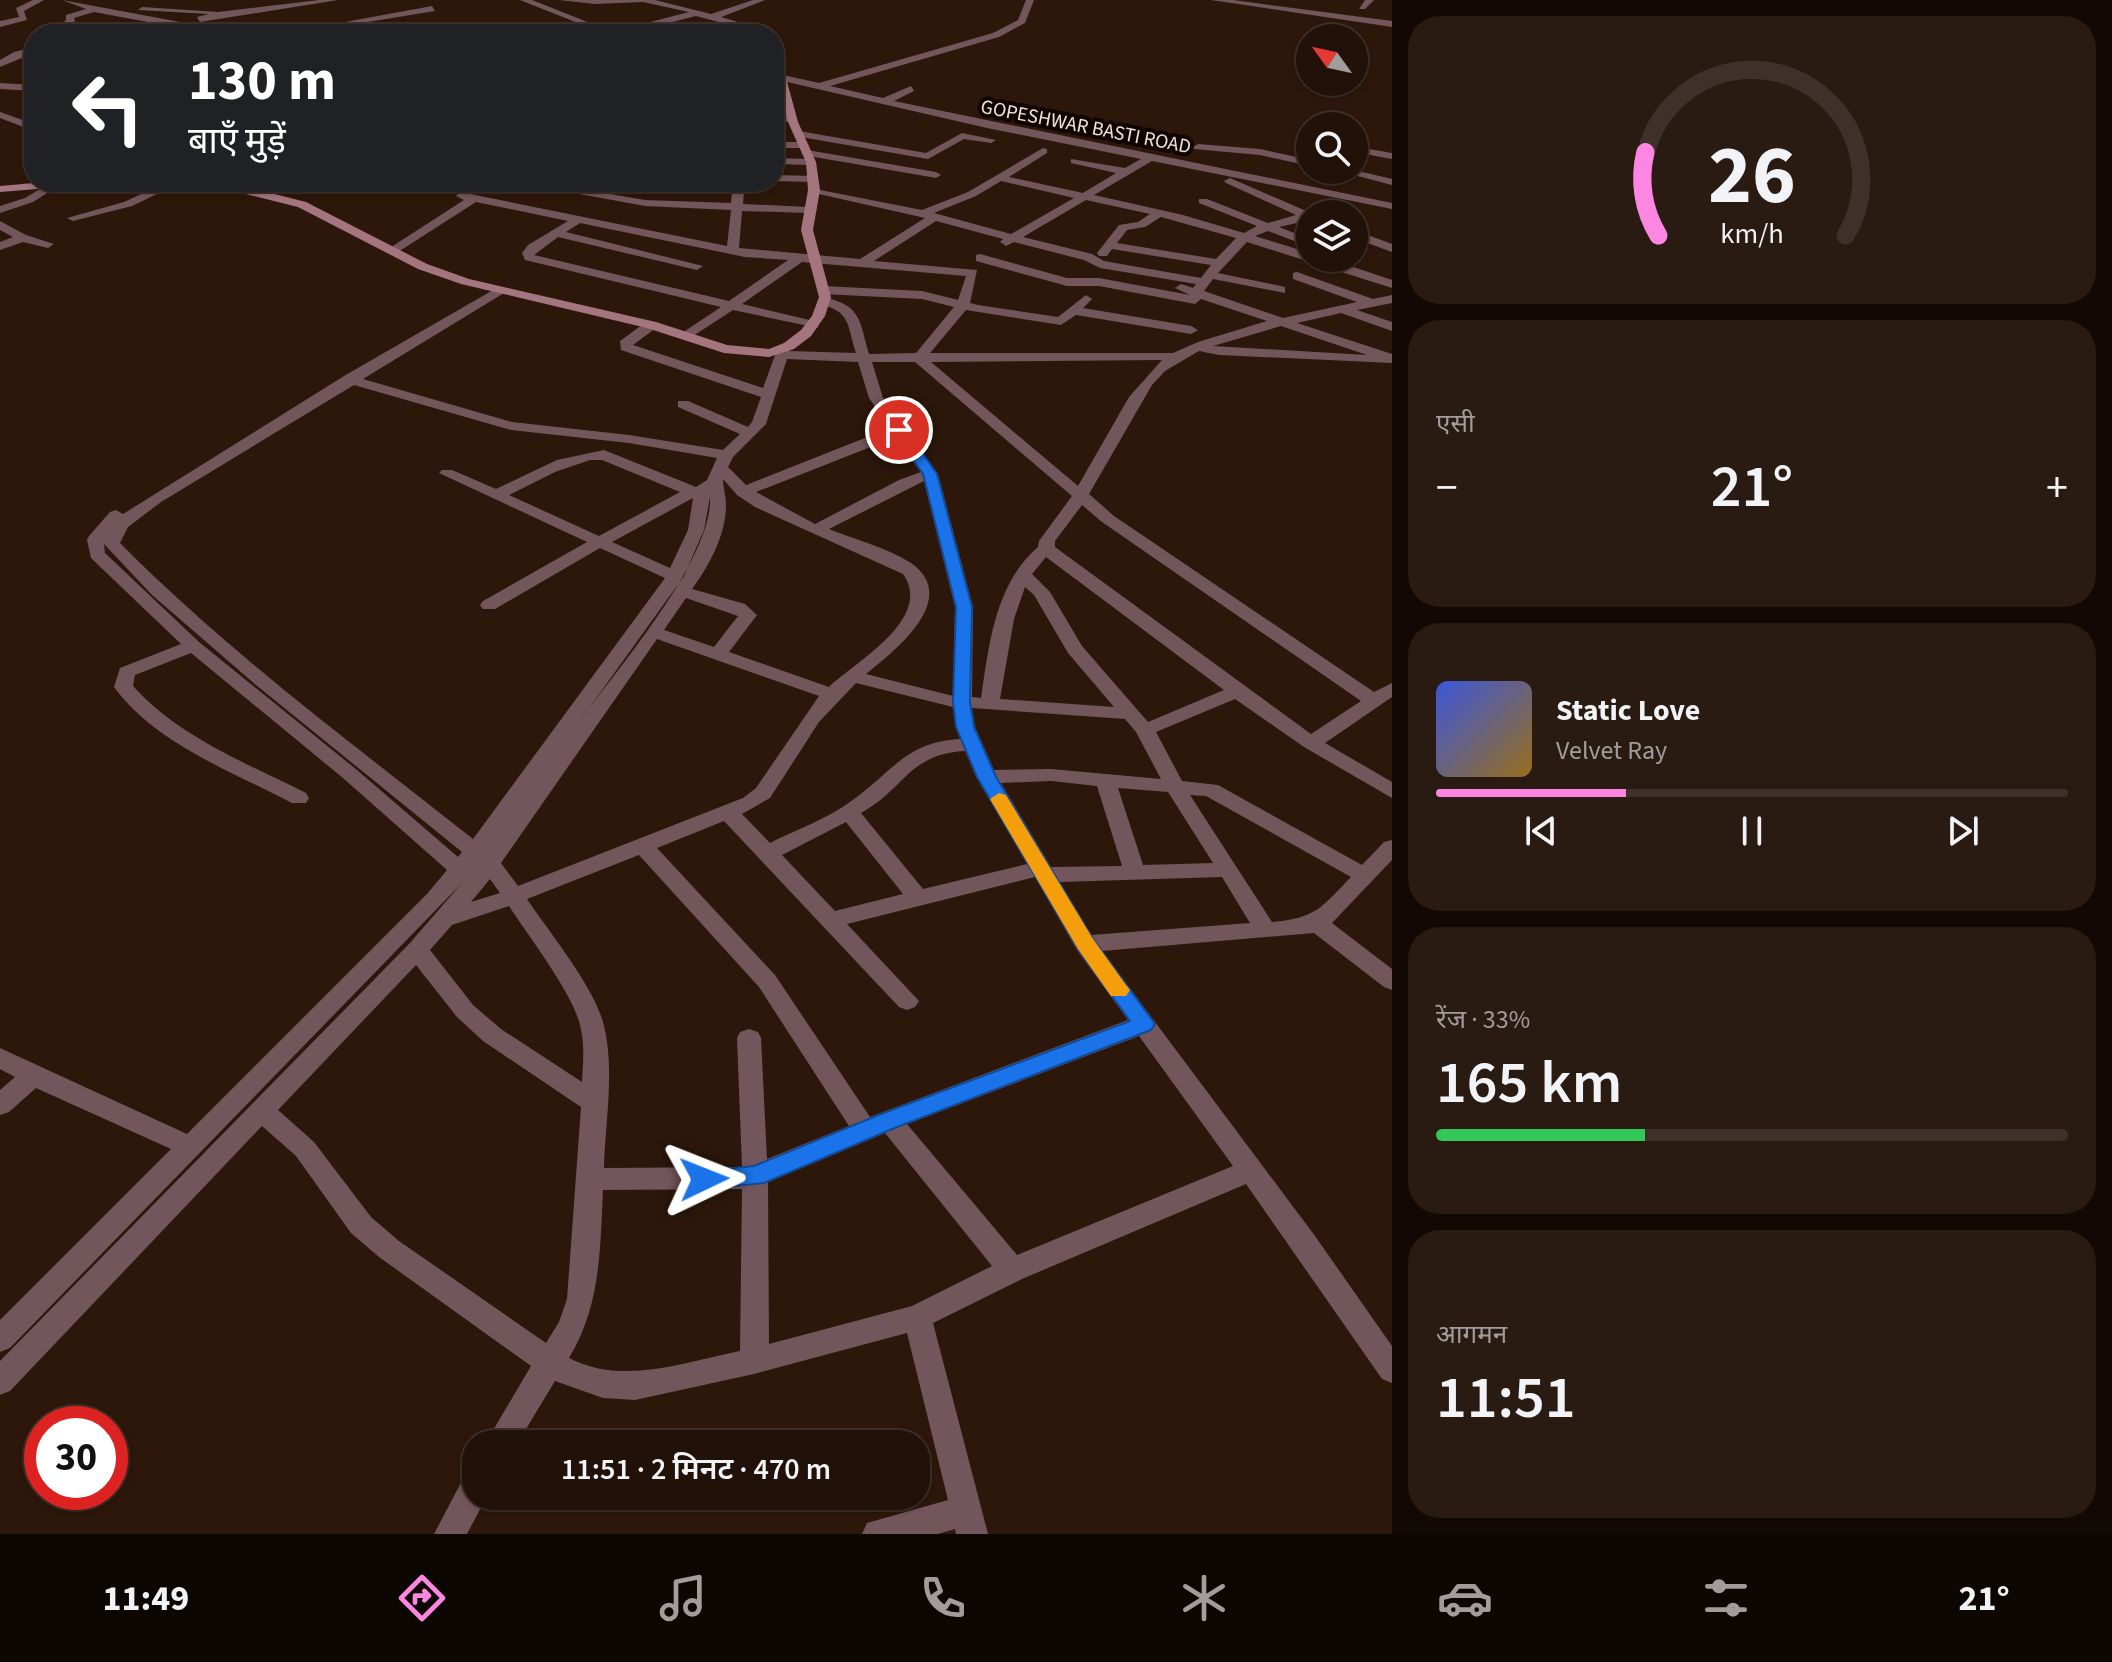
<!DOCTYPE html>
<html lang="hi">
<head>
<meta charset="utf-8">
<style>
  :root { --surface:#211108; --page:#291a12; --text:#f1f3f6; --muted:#a29d9c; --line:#3e3129; --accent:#fd86e2 }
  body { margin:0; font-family:"Source Sans 3","Noto Sans Devanagari",sans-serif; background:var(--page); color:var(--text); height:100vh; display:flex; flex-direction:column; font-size:30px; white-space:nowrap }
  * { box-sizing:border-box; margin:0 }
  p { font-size:26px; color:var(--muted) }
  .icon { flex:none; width:44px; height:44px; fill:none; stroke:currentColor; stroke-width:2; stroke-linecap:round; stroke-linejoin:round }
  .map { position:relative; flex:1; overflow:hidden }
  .drawer { display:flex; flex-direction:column; gap:16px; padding:16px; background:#120904; width:720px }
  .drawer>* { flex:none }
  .hud { position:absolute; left:24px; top:24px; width:760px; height:168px; border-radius:32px; box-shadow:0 2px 6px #0004,0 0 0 2px var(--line); background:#202124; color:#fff; overflow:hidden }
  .needle { width:52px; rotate:303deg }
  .tools { position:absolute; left:1296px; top:24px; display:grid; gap:16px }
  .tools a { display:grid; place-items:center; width:72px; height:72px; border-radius:50%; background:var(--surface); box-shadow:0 2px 6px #0004,0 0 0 2px var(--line); font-size:40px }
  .speed { position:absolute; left:24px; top:1406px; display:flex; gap:16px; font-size:40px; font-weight:700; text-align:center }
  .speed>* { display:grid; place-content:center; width:104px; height:104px; border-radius:50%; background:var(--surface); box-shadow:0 2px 6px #0004,0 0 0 2px var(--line); line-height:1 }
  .speed .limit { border:12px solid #d22; background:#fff; color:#111 }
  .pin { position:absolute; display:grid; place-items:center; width:68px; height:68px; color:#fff; margin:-34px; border:4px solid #fff; border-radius:50%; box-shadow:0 2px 8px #0007 }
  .me { position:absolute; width:88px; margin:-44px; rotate:88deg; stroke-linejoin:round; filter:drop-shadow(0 0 6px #0008) }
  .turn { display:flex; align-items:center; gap:28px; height:168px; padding:0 32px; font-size:36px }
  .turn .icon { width:104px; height:104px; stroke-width:2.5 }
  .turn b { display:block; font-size:56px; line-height:68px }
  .big { font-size:60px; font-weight:600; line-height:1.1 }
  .drawer .widget { flex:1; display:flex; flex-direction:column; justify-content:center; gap:12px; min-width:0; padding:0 28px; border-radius:32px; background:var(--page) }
  .drawer .dial { align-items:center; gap:0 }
  .dial svg { height:208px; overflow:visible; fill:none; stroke:var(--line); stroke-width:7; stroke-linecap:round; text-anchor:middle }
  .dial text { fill:var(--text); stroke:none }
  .song { display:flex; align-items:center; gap:24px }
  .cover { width:96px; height:96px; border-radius:12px; background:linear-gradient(135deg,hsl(230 70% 55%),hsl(40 70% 35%)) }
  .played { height:8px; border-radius:4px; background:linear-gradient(90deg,var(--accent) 30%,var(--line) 30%) }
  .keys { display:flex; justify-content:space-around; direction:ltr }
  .heat { display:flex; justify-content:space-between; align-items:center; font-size:44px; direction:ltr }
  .charge { height:12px; border-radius:6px; background:linear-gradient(90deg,#34c759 33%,var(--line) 0) }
  .trip { position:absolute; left:462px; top:1430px; width:468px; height:80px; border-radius:32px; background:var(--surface); box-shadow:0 2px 6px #0004,0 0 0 2px var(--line); font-weight:600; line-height:80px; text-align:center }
  .tab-bar { display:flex; height:128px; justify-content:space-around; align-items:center; background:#0d0703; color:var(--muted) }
  .tab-bar .icon { width:56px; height:56px }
  .tab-bar .selected { color:var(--accent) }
  .tab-bar b { font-size:36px; color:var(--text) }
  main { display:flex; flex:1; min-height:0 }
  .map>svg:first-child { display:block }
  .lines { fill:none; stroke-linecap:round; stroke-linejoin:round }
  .street { fill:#73565b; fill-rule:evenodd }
  .secondary { fill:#a4757e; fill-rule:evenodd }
  .route { fill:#1a73e8; stroke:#114b97; stroke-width:2 }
  .slow { fill:#f59e0b }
  .labels { text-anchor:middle; stroke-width:8; stroke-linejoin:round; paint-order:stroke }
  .far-street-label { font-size:20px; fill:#f1e2d9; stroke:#0e0502 }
</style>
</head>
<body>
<main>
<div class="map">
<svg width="1392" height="1534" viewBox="0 0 1392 1534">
  <rect width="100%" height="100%" fill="#2c170a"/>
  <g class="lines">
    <path class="street" d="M 33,0 L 44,0 L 24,11 L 27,20 L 0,27 L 0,21 L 19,17 L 16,8 Z
      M 62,0 L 180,22 L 342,28 L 537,27 L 612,32 L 689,12 L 643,2 L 595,4 L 559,0 L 655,0 L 711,14 L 753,0 L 765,0 L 721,17 L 768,31 L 764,34 L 696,16 L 625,34 L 342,34 L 180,28 L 94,12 L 74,18 L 75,21 L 69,26 L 98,34 L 82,34 L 58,27 L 66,20 L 66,15 L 86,9 Z
      M 319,0 L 338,0 L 200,22 L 197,17 L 209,14 L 138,10 L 142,7 L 218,12 Z
      M 520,0 L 532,0 L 595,25 L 588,27 Z
      M 1026,0 L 1034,0 L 1025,23 L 999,37 L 830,86 L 883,98 L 911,86 L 914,91 L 894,101 L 1392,203 L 1392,209 L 1152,161 L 1094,195 L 1183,215 L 1244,233 L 1257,226 L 1199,203 L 1199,199 L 1207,199 L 1268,223 L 1296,215 L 1226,183 L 1224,181 L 1230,178 L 1313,214 L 1310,214 L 1310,220 L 1279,227 L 1310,239 L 1310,247 L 1268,231 L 1255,236 L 1310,253 L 1310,258 L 1327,258 L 1392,280 L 1392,288 L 1247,242 L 1218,273 L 1285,287 L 1285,293 L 1213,279 L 1204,291 L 1283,318 L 1357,302 L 1293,279 L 1293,273 L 1297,272 L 1373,299 L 1392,295 L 1392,303 L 1357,310 L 1392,322 L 1392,331 L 1341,313 L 1297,323 L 1392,354 L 1392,363 L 1219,355 L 1199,351 L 1165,371 L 1152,385 L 1089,494 L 1114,516 L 1374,692 L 1392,683 L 1392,697 L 1325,743 L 1392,782 L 1392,798 L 1304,747 L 1235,699 L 1156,732 L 1182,781 L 1218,785 L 1362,865 L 1384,842 L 1392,840 L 1392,860 L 1332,923 L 1392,969 L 1392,990 L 1384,987 L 1314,933 L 1102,951 L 1315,1236 L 1392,1346 L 1392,1383 L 1382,1379 L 1246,1184 L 1022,1279 L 933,1323 L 988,1534 L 956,1534 L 955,1529 L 938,1534 L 862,1534 L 867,1523 L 948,1500 L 907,1333 L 754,1374 L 635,1400 L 603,1398 L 555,1381 L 517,1444 L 485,1444 L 531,1366 L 379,1257 L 351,1233 L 296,1156 L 262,1126 L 10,1391 L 0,1395 L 0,1361 L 409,944 L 462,883 L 10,1348 L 0,1352 L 0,1320 L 171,1149 L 36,1088 L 9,1112 L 0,1115 L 0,1090 L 15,1077 L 0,1069 L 0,1048 L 187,1134 L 427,894 L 447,870 L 343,778 L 191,653 L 135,675 L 133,686 C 179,737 246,763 306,793 L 309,798 L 306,803 L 292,803 C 231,771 156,744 114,687 L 120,668 L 181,644 L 91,558 L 87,540 L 89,536 L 110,512 L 116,510 L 123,514 L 344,376 L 500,286 L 506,290 L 504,293 L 363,379 L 512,422 L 629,435 L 723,450 L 740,434 L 678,407 L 678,401 L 688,401 L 748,427 L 752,422 L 761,397 L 621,350 L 620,341 L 646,322 L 656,322 L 656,328 L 633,345 L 763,388 L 778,347 L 788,347 L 789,351 L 856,353 C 847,325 851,311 819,304 L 818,301 L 824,297 C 862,306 859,320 869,354 L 916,353 L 954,307 L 922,299 L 823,294 L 817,290 L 823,286 L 922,291 L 958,300 L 966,276 L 802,262 L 742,304 L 818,322 L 818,328 L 733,310 L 687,340 L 682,339 L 682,333 L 721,307 L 525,260 L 522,253 L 528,245 L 568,221 L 476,202 L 395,254 L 385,251 L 464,200 L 456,196 L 470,182 L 482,182 L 470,194 L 727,246 L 731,210 L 645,206 L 514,182 L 540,182 L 645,200 L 731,203 L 733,182 L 745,182 L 743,204 L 809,207 L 815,210 L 809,213 L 742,211 L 739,248 L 860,259 L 925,218 L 810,192 L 810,188 L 922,210 L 968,192 L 1043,148 L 1047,149 L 1047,153 L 1009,177 L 1083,193 L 1116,173 L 1071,163 L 1071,159 L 1125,168 L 1141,159 L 987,128 L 774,79 L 774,73 L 819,83 L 993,33 L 1018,20 ZM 1001,181 L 1074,198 L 1011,234 L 934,213 L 976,196 ZM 1086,200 L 1150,214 L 1138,222 L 1119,225 L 1097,253 L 1099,256 L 1107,256 L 1112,249 L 1211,265 L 1201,278 L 1104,261 L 1092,254 L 1023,237 ZM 1161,217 L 1236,238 L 1216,259 L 1117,243 L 1127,230 L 1145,227 ZM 936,221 L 1003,239 L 1000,242 L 1006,246 L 1014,242 L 1084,260 L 1100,268 L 1196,284 L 1193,288 L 1181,284 L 1175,288 L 1190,295 L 1099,278 L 1067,278 L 980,254 L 976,255 L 976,261 L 1067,286 L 1099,286 L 1195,304 L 1201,299 L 1267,321 L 1198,342 L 1173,353 L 930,353 L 966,310 L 1061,325 L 1076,315 L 1191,334 L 1198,330 L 1191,326 L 1083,308 L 1092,299 L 1086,295 L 1058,317 L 978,305 L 970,303 L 977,270 L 874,261 ZM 580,223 L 745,257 L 788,260 L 729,301 L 534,255 L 558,237 L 697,270 L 703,266 L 566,232 ZM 1281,326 L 1367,355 L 1213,346 ZM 787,359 L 858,362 L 869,398 L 890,428 L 746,485 L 728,467 L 733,457 L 766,424 ZM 1162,360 L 1129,397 L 1078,486 L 931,362 ZM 872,362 L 915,362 L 1072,496 L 1039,541 L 1038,547 C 995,584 989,645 981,698 L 972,697 L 973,607 L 938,474 L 883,398 ZM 354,385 L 511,430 L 629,443 L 717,458 L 707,480 L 696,487 L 604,450 L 557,460 L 496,489 L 452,470 L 442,470 L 439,473 L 587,542 L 483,601 L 480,605 L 483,609 L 495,609 L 600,548 L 665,578 L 473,839 C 353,744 228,652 120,543 L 128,527 L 161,502 ZM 896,437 L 921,472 L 899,480 L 815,524 L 756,492 ZM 590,460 L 602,460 L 680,492 L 599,536 L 509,495 L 555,472 ZM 723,479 L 737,495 L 755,507 L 903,574 C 934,618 857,661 829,687 L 729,652 L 757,615 L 745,604 L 692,589 C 709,566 726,535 726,505 C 726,496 723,488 723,479 ZM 924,481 L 955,607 L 953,696 L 866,674 C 893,652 958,602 915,566 C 895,550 853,539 829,529 ZM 710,497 C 713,558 619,667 582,718 L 684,576 L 704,530 ZM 693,498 L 688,530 L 670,568 L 612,542 ZM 1082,505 L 1102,522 L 1361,701 L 1311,734 L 1055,547 L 1055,541 ZM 104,544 L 152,595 L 256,685 L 462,852 L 458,857 L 357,770 L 199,642 L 105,553 ZM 1046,557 L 1224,690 L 1148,722 L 1082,646 L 1050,592 L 1032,574 ZM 1025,587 L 1034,595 L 1068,653 L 1114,707 L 1000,699 L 1014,619 ZM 686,598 L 738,616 L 714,647 L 664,630 ZM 657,639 L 819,696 L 756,788 L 743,798 L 518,886 L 501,863 ZM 856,683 L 953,707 L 960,739 C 907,742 894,770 854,799 C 830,818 797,829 770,843 L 742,814 L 770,798 L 819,722 ZM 972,708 L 1125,719 L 1136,732 L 1161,779 L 1051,769 L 994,770 L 975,727 ZM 965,751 L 977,777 L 1027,864 L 923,889 L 861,813 C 905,789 908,754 965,751 ZM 1051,781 L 1097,786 L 1122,866 L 1051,867 L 1001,783 ZM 1118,788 L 1168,792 L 1213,863 L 1143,865 ZM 1190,795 L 1206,796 L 1351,877 C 1321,908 1316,918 1272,922 ZM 724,821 L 899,1007 L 907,1010 L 915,1007 L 919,1001 L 847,924 L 1035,877 L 1077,950 L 1128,1020 L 870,1117 L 775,975 L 657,848 ZM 846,822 L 903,894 L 835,911 L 782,855 ZM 639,855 L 759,987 L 849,1126 L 767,1159 L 761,1038 L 758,1032 L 749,1029 L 740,1032 L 737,1038 L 742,1167 L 604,1168 C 605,1123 615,1071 604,1026 C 596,989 549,932 527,899 ZM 1222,877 L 1250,923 L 1091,935 L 1060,882 ZM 490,879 L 500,893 L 471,902 ZM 509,906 C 529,937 572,992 580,1025 C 585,1044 583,1063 582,1082 L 501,1029 L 473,1005 L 430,950 L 452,925 ZM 416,965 L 457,1017 L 483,1041 L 581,1107 L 567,1299 L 559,1322 L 546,1343 L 399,1241 L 371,1217 L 314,1142 L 278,1110 ZM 1139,1036 L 1233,1166 L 1017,1255 L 907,1124 ZM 885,1133 L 992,1266 L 912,1306 L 769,1344 L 768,1182 ZM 742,1189 L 740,1351 C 684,1362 623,1386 569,1358 C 601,1305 600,1250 603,1190 Z
      M 1211,0 L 1233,0 L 1392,21 L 1392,27 Z
      M 1365,0 L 1374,0 L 1365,9 L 1359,9 Z
      M 432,6 L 435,11 L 349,25 L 345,22 Z
      M 34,47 L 34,53 L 0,67 L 0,60 L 14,52 Z
      M 0,83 L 34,85 L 34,91 L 0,89 Z
      M 0,112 L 34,124 L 34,131 L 0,118 Z
      M 792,116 L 797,119 L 796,121 L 774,123 L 774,117 Z
      M 799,131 L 926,153 L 962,133 L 996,140 L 991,143 L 964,139 L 928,159 L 795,136 L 794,134 Z
      M 774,142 L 804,142 L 809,145 L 804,148 L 774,148 Z
      M 1198,144 L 1260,149 L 1310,160 L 1310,166 L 1260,155 L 1194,149 L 1193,147 Z
      M 1358,147 L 1392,153 L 1392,159 L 1354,152 L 1354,148 Z
      M 807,150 L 936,172 L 941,175 L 936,178 L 803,155 L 802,153 Z
      M 774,158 L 811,159 L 816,162 L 811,165 L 774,164 Z
      M 1335,170 L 1354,170 L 1392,179 L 1392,185 Z
      M 774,175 L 813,176 L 819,179 L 813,182 L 774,181 Z
      M 167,182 L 182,182 L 132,206 L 73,221 L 67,218 L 124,202 Z
      M 50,183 L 60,185 L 33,202 L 0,213 L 0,206 L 25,198 Z
      M 0,221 L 26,235 L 54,244 L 48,248 L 23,242 L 0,250 L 0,242 L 13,237 L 0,230 Z
      M 1354,230 L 1392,244 L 1392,252 L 1354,238 Z
      M 476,1471 L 476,1496 L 487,1496 L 467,1534 L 434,1534 L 465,1475 Z"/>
    <path class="secondary" d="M 781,75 L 786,78 L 798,122 L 816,162 L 820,190 L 813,230 L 831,297 L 825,316 L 811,336 L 794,349 L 769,357 L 724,353 L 647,328 L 461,284 L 418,269 L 298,207 L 197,182 L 231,183 L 306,202 L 427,264 L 469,279 L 656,322 L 727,345 L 769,349 L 784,343 L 801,330 L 812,316 L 819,297 L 801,230 L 808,190 L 806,162 L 788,122 L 776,78 Z
      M 45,182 L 92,182 L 86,185 L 0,192 L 0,186 Z"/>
  </g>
  <path class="route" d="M 894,427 L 904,427 L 937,474 L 972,607 L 970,702 L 974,727 L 996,777 L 1093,939 L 1155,1024 L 1151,1030 L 897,1127 L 764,1183 L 704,1189 L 695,1186 L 692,1179 L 695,1172 L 754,1166 L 881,1114 L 1130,1021 L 1078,949 L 977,777 L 956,727 L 953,702 L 956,607 L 923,474 L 892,430 Z"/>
  <path class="slow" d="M 999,793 L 1006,795 L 1093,939 L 1126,985 L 1130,990 L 1126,996 L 1111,996 L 1078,949 L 990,799 Z"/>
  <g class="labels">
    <g class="far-street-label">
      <text transform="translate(1086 126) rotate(11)" y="7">GOPESHWAR BASTI ROAD</text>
    </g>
  </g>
</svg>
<div class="tools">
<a><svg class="needle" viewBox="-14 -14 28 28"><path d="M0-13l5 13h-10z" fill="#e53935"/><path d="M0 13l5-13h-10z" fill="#a29d9c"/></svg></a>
<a><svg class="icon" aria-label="search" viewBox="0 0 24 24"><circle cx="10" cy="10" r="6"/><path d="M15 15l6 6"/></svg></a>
<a><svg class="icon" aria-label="layers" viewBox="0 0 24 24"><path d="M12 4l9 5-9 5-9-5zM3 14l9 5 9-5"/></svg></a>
</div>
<div class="speed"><div class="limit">30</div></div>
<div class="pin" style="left:899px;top:430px;background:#d93025"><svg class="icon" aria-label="arrive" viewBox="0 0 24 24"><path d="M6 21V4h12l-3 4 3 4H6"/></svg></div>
<svg class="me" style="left:704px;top:1179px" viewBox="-20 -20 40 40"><path d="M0-17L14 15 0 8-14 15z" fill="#1a73e8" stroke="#fff" stroke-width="4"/></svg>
<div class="trip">11:51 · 2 मिनट · 470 m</div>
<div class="hud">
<div class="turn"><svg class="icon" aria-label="left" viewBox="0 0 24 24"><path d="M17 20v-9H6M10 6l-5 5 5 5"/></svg><div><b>130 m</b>बाएँ मुड़ें</div></div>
</div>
</div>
<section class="drawer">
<div class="widget dial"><svg viewBox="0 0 100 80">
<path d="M14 69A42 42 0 1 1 86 69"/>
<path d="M14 69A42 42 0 0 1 9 37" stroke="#fd86e2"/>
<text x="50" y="56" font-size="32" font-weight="700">26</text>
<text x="50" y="72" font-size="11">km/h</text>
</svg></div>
<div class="widget"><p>एसी</p>
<div class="heat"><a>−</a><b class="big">21°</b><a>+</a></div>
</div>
<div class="widget">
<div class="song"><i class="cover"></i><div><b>Static Love</b><p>Velvet Ray</p></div></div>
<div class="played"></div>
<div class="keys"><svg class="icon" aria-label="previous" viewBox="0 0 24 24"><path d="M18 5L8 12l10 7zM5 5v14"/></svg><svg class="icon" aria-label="pause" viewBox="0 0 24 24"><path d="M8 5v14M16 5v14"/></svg><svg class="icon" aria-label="next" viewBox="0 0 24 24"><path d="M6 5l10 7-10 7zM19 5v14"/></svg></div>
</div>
<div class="widget"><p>रेंज · 33%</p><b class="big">165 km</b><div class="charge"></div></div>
<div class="widget"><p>आगमन</p><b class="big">11:51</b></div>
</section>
</main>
<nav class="tab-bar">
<b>11:49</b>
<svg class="icon selected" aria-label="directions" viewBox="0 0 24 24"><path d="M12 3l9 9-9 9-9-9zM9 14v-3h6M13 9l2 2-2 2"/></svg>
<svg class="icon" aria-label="music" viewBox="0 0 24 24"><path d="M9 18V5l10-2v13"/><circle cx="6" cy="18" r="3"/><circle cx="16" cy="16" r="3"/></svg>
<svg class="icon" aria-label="phone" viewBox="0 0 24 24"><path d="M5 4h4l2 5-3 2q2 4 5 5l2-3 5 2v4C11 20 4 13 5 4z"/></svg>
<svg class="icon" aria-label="climate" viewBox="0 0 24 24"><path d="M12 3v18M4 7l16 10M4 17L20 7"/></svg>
<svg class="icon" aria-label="car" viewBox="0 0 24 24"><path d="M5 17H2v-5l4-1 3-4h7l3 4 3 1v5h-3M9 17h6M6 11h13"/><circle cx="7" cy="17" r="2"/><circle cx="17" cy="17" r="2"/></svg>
<svg class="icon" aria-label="filters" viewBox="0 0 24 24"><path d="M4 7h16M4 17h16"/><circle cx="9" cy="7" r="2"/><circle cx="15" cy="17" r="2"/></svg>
<b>21°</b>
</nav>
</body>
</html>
